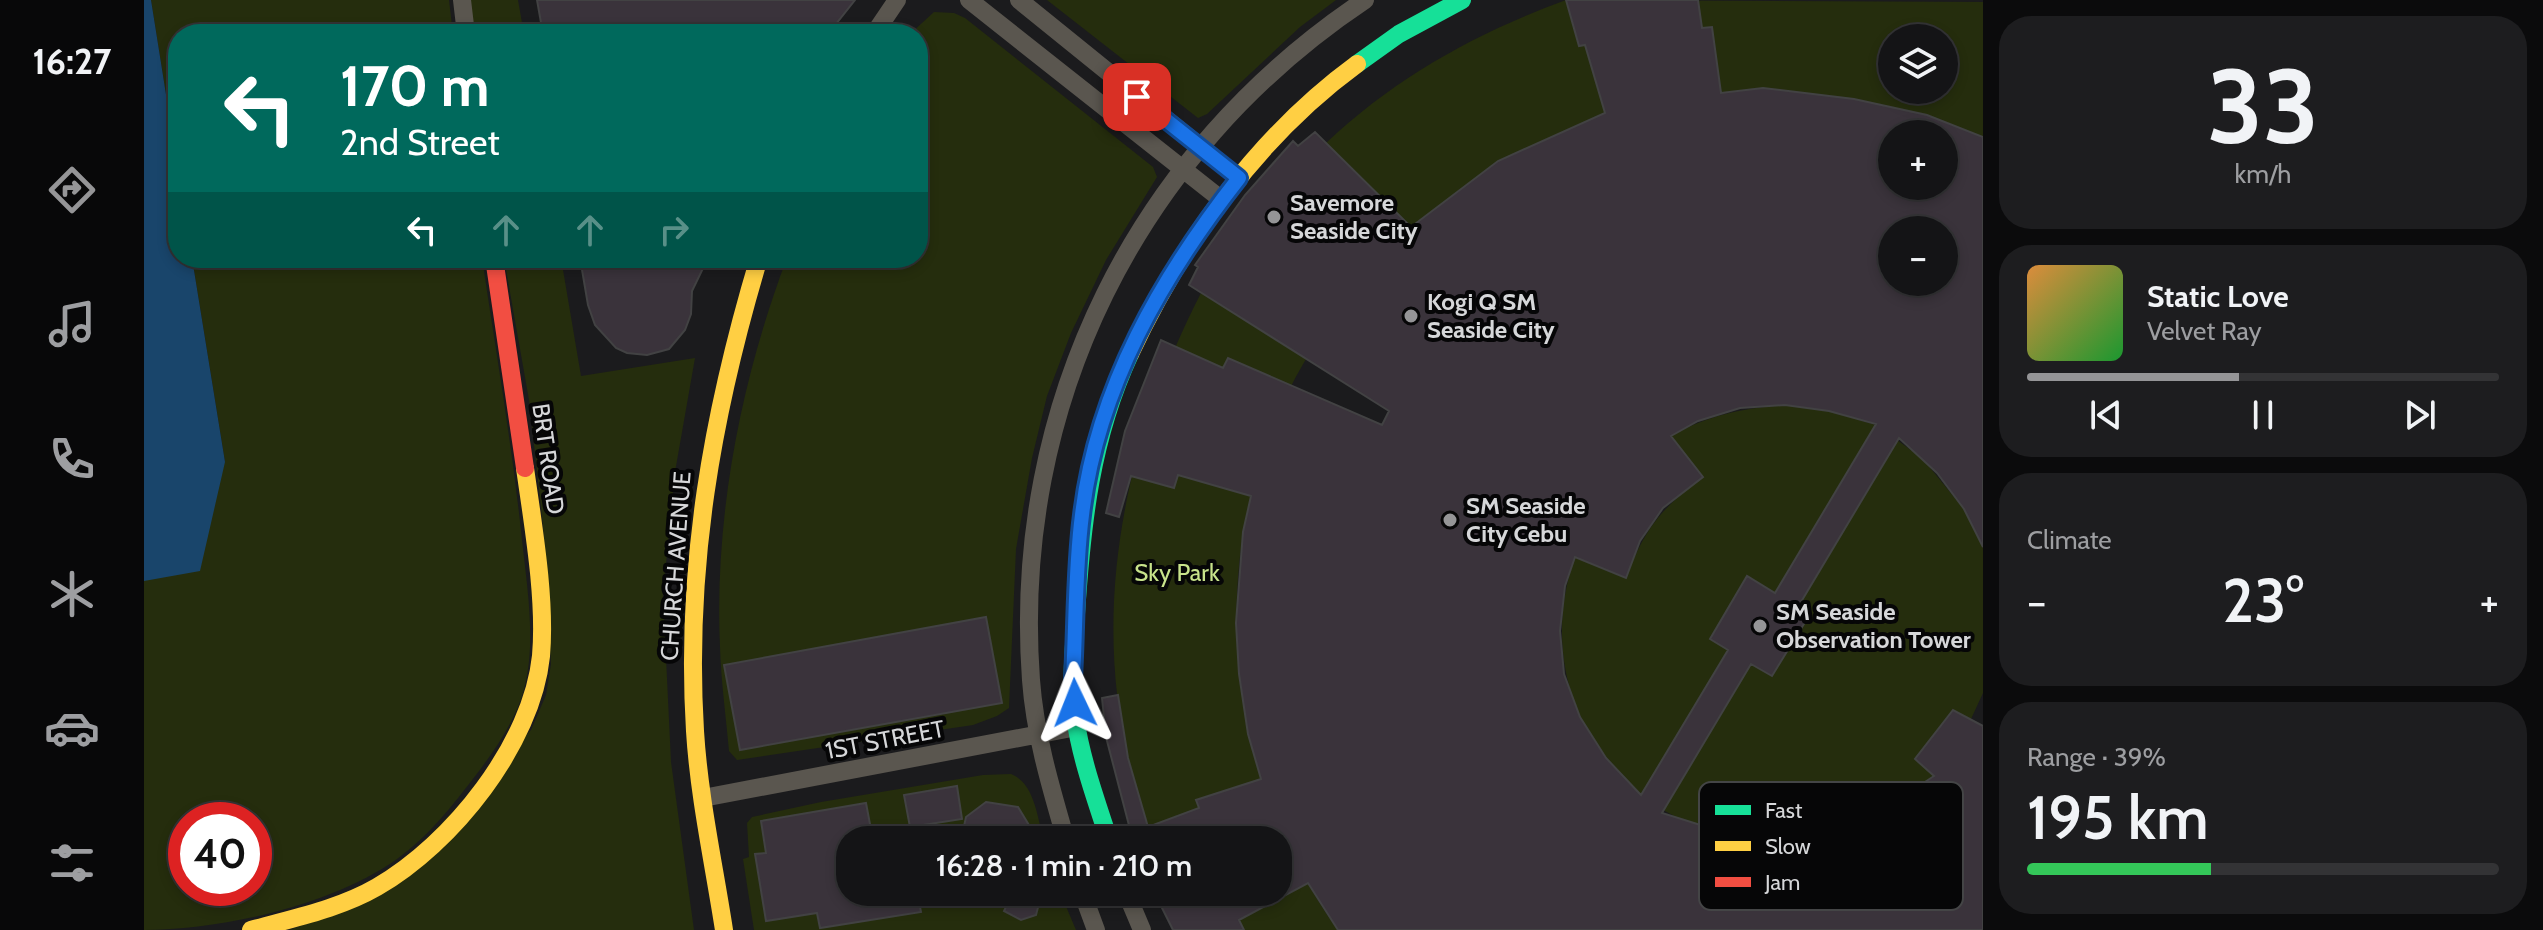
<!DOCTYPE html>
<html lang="en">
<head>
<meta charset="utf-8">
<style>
  :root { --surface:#141416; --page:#1d1d1f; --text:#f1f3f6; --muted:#9d9ea1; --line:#333335; --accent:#959597 }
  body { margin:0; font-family:Cabin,sans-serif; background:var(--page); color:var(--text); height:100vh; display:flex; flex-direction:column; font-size:30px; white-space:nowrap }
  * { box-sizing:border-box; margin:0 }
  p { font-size:26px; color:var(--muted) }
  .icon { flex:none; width:44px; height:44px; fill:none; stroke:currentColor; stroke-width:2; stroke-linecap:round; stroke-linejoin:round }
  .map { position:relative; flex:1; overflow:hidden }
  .sheet { display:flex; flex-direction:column; gap:16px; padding:16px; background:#0b0b0c; width:560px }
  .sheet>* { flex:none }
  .top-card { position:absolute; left:24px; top:24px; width:760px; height:244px; border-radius:32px; box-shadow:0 4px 12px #0003,0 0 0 2px var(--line); background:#00695c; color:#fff; overflow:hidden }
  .controls { position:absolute; left:1734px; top:24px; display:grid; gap:16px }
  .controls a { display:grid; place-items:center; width:80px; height:80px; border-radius:50%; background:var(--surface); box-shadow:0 4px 12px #0003,0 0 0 2px var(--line); font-size:40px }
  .speed { position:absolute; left:24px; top:802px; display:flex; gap:16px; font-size:40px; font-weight:700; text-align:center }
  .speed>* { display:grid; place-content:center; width:104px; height:104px; border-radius:50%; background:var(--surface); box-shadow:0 4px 12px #0003,0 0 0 2px var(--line); line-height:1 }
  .speed .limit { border:12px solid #d22; background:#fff; color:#111 }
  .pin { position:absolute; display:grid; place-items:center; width:68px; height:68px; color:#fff; margin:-34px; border-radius:16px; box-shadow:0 4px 12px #0006 }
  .me { position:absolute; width:88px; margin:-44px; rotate:358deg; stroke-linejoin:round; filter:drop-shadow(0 0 6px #0008) }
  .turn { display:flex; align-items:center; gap:28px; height:168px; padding:0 40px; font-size:36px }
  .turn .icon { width:104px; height:104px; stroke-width:2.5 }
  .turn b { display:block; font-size:56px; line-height:68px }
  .lanes { display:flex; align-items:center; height:76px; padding:0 40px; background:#0003; justify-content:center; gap:40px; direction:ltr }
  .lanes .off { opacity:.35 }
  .big { font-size:60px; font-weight:600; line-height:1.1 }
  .sheet .tile { flex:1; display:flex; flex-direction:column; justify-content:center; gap:12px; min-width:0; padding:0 28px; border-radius:32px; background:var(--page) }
  .sheet .dial { align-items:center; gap:0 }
  .dial b { font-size:104px; line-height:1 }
  .song { display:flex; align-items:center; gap:24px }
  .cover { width:96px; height:96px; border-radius:12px; background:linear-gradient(135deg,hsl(30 70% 55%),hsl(130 70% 35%)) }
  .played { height:8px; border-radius:4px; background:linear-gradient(90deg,var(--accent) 45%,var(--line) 45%) }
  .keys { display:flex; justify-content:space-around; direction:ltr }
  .heat { display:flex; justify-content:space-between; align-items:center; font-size:44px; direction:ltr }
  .charge { height:12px; border-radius:6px; background:linear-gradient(90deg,#34c759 39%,var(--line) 0) }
  .trip { position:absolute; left:692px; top:826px; width:456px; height:80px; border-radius:32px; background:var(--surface); box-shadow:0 4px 12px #0003,0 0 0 2px var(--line); font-weight:600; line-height:80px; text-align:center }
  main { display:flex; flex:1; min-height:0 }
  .tabs { display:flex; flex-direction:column; width:144px; justify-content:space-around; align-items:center; background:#080809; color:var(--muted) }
  .tabs .icon { width:56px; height:56px }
  .tabs .on { color:var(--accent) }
  .tabs b { font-size:36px; color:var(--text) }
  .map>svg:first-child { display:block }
  .green { fill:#252d0d; fill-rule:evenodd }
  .water { fill:#19456b }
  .building { fill:#3a333b; stroke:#424243; stroke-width:2; fill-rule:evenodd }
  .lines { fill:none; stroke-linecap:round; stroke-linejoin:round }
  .street { stroke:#5a564f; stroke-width:18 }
  .fast { stroke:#16e098; stroke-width:18 }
  .slow { stroke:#ffcf43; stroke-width:18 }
  .jam { stroke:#f24e42; stroke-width:18 }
  .route-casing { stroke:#114b97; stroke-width:20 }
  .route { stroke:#1a73e8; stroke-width:14 }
  .poi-dot { fill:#959597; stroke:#060607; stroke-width:3 }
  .labels { text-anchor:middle; stroke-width:8; stroke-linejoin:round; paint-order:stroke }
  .poi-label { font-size:24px; font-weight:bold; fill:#d6d7d9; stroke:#060607; text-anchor:start }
  .street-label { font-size:24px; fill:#d6d7d9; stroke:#060607 }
  .park-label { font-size:24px; fill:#c8e38b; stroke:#060607 }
  .key { fill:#060607; stroke:#444546; stroke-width:2 }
  .key-label { font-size:22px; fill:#d6d7d9 }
</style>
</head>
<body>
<main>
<nav class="tabs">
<b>16:27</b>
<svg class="icon on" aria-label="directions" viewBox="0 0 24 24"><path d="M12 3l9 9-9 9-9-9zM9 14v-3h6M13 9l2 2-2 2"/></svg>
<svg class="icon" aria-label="music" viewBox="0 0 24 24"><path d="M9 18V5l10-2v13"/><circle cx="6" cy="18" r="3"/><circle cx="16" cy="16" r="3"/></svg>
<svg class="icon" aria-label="phone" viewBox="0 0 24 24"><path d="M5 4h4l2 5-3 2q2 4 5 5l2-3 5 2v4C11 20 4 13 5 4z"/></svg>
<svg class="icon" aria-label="climate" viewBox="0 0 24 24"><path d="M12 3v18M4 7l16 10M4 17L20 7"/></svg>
<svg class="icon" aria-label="car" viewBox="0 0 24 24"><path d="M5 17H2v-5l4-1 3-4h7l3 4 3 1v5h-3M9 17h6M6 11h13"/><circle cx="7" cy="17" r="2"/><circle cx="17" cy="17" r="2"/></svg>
<svg class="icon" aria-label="filters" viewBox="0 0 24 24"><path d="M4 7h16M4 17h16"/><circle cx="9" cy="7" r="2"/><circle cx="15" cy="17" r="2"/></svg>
</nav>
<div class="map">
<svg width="1839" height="930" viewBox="0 0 1839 930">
  <rect width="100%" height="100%" fill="#1b1b1d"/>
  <path class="green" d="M 7,0 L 305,0 L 309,34 L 34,34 L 34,170 Z
    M 325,0 L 374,0 L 380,34 L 330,34 Z
    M 903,0 L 1192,0 L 1156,27 L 1063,114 L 1054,118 Z
    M 1422,0 L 1839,2 L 1839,137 L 1783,115 L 1710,99 L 1619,88 L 1457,115 L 1354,161 L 1267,227 L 1182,143 C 1252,77 1332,33 1422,0 ZM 1748,38 L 1800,38 L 1800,90 L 1748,90 Z
    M 790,12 L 810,13 L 821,18 L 1009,167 L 1013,177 L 962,260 L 927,333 L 903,396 L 888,458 L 872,549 L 865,708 L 853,716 L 829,725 L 593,760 L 585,751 C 582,716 577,682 576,647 C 570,517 597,379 643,258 L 774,258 L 774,34 L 766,34 Z
    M 48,258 L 338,258 C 352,352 368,445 378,540 C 383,586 392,640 381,685 C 374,717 351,750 332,775 C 308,806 285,836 253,859 C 188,905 79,930 0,930 L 0,580 L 81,462 ZM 42,820 L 110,820 L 110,888 L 42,888 Z
    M 360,258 L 417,258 L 437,376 L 551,358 L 531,472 L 519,595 L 527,762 L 550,930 L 145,930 L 221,903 L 387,730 L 402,695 L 407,664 L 399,526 L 385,400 Z
    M 1057,293 L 1162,359 C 1057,535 1074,765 1194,930 L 1050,930 L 1134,892 L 1134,840 L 1010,840 C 936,657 970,463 1057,293 Z
    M 1641,405 L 1685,411 L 1732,425 L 1778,458 L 1820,509 L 1839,547 L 1839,693 L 1827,719 L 1809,710 L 1772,759 L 1790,776 C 1759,800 1726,822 1688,831 C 1645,840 1571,838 1532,817 C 1435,766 1395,658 1431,557 L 1482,578 C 1502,526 1516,511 1558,477 L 1527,436 C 1564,415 1599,408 1641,405 Z
    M 867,774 C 891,783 893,818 900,840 L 706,840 L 706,892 L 916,892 L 932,930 L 610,930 L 599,859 L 605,857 L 603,823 L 608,817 L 677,802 L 839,775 Z"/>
  <path class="water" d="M 0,0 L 7,0 L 34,170 L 34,258 L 48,258 L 81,462 L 56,571 L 0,581 Z"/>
  <path class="building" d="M 393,0 L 711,0 L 684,34 L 399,34 Z
    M 1422,0 L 1554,0 L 1558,28 L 1568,27 L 1577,93 L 1619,88 L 1710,99 L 1783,115 L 1839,137 L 1839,547 L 1820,509 L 1793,473 L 1755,438 L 1654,607 L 1666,614 L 1628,676 L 1607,664 L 1518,813 L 1566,828 L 1599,833 L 1645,837 L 1689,831 L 1731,815 L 1790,776 L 1771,759 L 1809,710 L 1839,726 L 1839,930 L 1194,930 L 1164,883 L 1095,920 L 1100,930 L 1029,930 L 1010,892 L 1134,892 L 1134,840 L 980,840 L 979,836 L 987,833 L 962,737 L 958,698 L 974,695 L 984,758 L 1004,827 L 1055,808 L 1052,800 L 1117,779 L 1104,734 L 1095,674 L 1092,623 L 1099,532 L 1107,496 L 1034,475 L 1030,488 L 987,476 L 975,517 L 962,513 L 981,431 L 1017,340 L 1079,368 L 1084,358 L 1238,425 L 1245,411 L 1045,285 L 1054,267 L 1051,265 L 1101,195 L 1149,141 L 1154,146 L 1171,132 L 1267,227 L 1354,161 L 1461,113 L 1441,45 L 1435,46 ZM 1748,134 L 1800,134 L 1800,186 L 1748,186 ZM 1748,230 L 1800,230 L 1800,282 L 1748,282 ZM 1641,405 L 1685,411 L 1732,424 L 1631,593 L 1603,576 L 1566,639 L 1584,650 L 1497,795 L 1462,758 L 1436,717 L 1420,674 L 1416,631 L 1421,586 L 1431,557 L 1482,578 L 1496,541 L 1519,508 L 1559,477 L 1527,436 L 1554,421 L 1596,408 Z
    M 436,258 L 564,258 L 548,291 L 547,314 L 541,330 L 525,349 L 503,355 L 483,353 L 472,348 L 451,325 L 444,305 Z
    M 842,617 L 858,703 L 596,750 L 580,665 Z
    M 813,786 L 818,819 L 766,827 L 760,795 Z
    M 842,802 L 874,807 L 894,840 L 817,840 L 822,817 Z
    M 722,803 L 729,840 L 706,840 L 706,892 L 773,892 L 777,912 L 676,928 L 673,913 L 622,921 L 611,854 L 622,853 L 617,821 Z
    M 869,892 L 891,892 L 896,900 L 892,915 L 877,920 L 860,911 Z"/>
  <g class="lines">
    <path class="street" d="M 318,0 L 322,34
      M 825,0 L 1078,200
      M 875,0 L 1095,178
      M 730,34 L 753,0
      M 559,798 L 933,727
      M 922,840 C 907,788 891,735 887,680 C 867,405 993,152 1221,0
      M 938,892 L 952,930
      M 982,892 L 998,930"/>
    <path class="fast" d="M 1213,64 L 1255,34 L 1318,0
      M 965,840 C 952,800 937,759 931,717 C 926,683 930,648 932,614 C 938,522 947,438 986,354"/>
    <path class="slow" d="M 986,354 C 1038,243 1113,137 1213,64
      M 107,930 C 149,918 195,909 233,887 C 308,844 388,744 397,656 C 402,599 389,525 381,468
      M 580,930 C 570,865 555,797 551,731 C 541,567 568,415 615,258"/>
    <path class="jam" d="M 350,258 L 381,468"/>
  </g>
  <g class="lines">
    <g class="route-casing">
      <path id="route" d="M 931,703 L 929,678 C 932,624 931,568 938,515 C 953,388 1018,276 1095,178 L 993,97"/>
    </g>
    <use href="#route" class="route"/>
  </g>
  <g class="poi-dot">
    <circle cx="1130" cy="217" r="8"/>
    <circle cx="1267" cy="316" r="8"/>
    <circle cx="1306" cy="520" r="8"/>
    <circle cx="1616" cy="626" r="8"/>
  </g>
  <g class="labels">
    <g class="poi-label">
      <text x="1146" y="211">Savemore<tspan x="1146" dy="28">Seaside City</tspan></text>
      <text x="1283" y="310">Kogi Q SM<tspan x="1283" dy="28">Seaside City</tspan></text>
      <text x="1322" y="514">SM Seaside<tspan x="1322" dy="28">City Cebu</tspan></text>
      <text x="1632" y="620">SM Seaside<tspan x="1632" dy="28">Observation Tower</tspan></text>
    </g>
    <g class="street-label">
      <text transform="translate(404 459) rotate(82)" y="8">BRT ROAD</text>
      <text transform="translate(532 566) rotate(-86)" y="8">CHURCH AVENUE</text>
      <text transform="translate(741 740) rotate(-11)" y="8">1ST STREET</text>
    </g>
    <g class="park-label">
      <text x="1033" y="581">Sky Park</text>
    </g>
  </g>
  <rect x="1555" y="782" width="264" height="128" rx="12" class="key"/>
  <rect x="1571" y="805" width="36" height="10" fill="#16e098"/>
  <rect x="1571" y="841" width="36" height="10" fill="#ffcf43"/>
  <rect x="1571" y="877" width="36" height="10" fill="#f24e42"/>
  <g class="key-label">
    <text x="1621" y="818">Fast</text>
    <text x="1621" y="854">Slow</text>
    <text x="1621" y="890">Jam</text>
  </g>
</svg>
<div class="controls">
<a><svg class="icon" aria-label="layers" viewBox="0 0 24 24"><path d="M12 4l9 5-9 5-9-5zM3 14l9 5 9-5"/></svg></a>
<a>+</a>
<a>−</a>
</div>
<div class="speed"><div class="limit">40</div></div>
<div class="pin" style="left:993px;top:97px;background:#d93025"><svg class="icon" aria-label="arrive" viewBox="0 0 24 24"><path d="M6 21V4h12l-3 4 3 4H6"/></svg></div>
<svg class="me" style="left:931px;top:703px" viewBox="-20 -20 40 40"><path d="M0-17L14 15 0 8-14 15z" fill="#1a73e8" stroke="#fff" stroke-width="4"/></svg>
<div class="trip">16:28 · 1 min · 210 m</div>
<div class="top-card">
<div class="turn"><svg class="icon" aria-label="left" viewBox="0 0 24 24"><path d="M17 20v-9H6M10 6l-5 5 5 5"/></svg><div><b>170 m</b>2nd Street</div></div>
<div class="lanes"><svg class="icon" aria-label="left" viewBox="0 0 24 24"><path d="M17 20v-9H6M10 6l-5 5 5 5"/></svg><svg class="icon off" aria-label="ahead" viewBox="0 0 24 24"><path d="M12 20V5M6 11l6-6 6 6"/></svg><svg class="icon off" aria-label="ahead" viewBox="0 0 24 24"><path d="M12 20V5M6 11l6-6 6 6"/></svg><svg class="icon off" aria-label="right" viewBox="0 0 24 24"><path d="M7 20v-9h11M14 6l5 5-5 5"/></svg></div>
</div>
</div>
<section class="sheet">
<div class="tile dial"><b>33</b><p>km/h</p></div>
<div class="tile">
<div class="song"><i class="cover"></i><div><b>Static Love</b><p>Velvet Ray</p></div></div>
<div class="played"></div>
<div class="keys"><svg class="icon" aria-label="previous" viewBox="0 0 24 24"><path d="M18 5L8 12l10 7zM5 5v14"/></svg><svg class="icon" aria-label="pause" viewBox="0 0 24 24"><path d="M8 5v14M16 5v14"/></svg><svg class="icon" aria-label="next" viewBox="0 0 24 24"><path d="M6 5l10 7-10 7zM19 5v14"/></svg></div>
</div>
<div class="tile"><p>Climate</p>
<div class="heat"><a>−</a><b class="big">23°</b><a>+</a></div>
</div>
<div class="tile"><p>Range · 39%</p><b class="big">195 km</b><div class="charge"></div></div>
</section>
</main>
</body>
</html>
